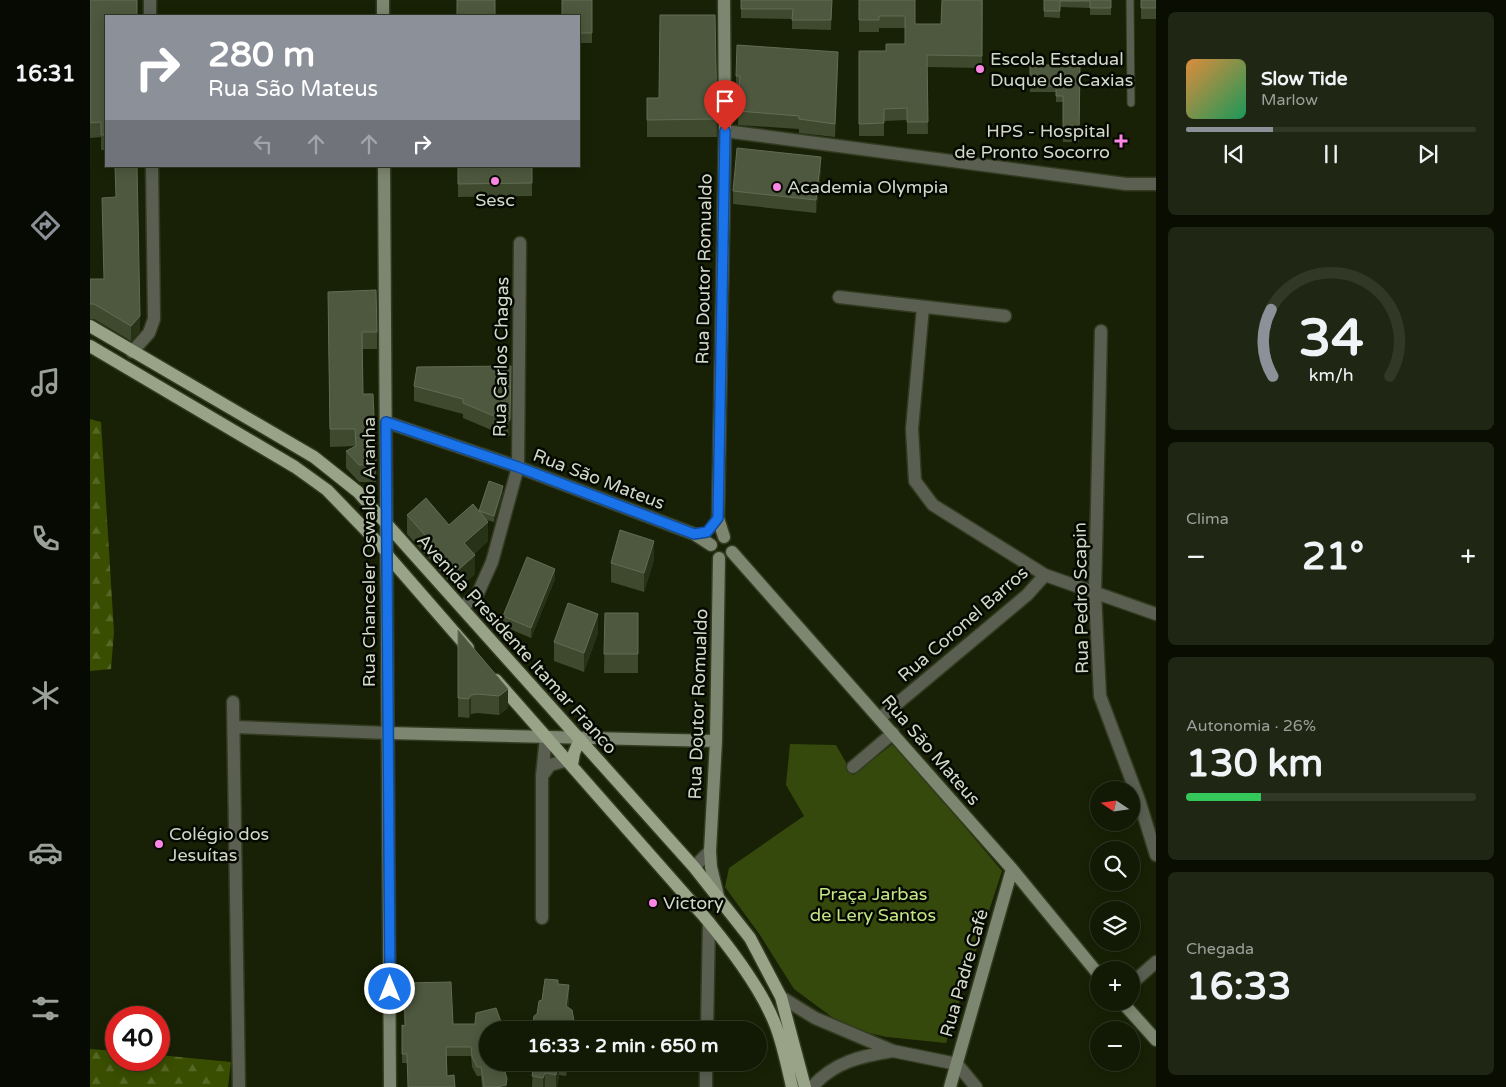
<!DOCTYPE html>
<html lang="pt">
<head>
<meta charset="utf-8">
<style>
  :root { --surface:#121904; --page:#1f2613; --text:#f1f3f6; --muted:#9ca09a; --line:#313826; --accent:#8c9099 }
  body { margin:0; font-family:"Varela Round",sans-serif; background:var(--page); color:var(--text); height:100vh; display:flex; flex-direction:column; font-size:19px; white-space:nowrap }
  * { box-sizing:border-box; margin:0 }
  p { font-size:16px; color:var(--muted) }
  .icon { flex:none; width:28px; height:28px; fill:none; stroke:currentColor; stroke-width:2; stroke-linecap:round; stroke-linejoin:round }
  .map { position:relative; flex:1; overflow:hidden }
  .panel { display:flex; flex-direction:column; gap:12px; padding:12px; background:#0a0e02; width:350px }
  .panel>* { flex:none }
  .hud { position:absolute; left:15px; top:15px; width:475px; height:152px; border-radius:0px; box-shadow:0 2px 12px #0003,0 0 0 1px var(--line); background:#8c9099; color:#fff; overflow:hidden }
  .needle { width:32px; rotate:283deg }
  .controls { position:absolute; left:1000px; top:781px; display:grid; gap:10px }
  .controls a { display:grid; place-items:center; width:50px; height:50px; border-radius:50%; background:var(--surface); box-shadow:0 2px 12px #0003,0 0 0 1px var(--line); font-size:25px }
  .speed { position:absolute; left:15px; top:1006px; display:flex; gap:10px; font-size:25px; font-weight:700; text-align:center }
  .speed>* { display:grid; place-content:center; width:65px; height:65px; border-radius:50%; background:var(--surface); box-shadow:0 2px 12px #0003,0 0 0 1px var(--line); line-height:1 }
  .speed .limit { border:8px solid #d22; background:#fff; color:#111 }
  .pin { position:absolute; display:grid; place-items:center; width:42px; height:42px; color:#fff; margin:-51px -21px; border-radius:50% 50% 50% 0; rotate:-45deg; box-shadow:0 0 5px #0007 }
  .pin .icon { rotate:45deg }
  .me { position:absolute; width:55px; margin:-28px; rotate:0deg; stroke-linejoin:round; filter:drop-shadow(0 0 4px #0008) }
  .turn { display:flex; align-items:center; gap:18px; height:105px; padding:0 20px; font-size:22px }
  .turn .icon { width:65px; height:65px; stroke-width:2.5 }
  .turn b { display:block; font-size:35px; line-height:42px }
  .lanes { display:flex; align-items:center; height:48px; padding:0 20px; background:#0003; justify-content:center; gap:25px; direction:ltr }
  .lanes .off { opacity:.35 }
  .big { font-size:38px; font-weight:700; line-height:1.1 }
  .panel .tile { flex:1; display:flex; flex-direction:column; justify-content:center; gap:8px; min-width:0; padding:0 18px; border-radius:8px; background:var(--page) }
  .panel .dial { align-items:center; gap:0 }
  .dial svg { height:130px; overflow:visible; fill:none; stroke:var(--line); stroke-width:7; stroke-linecap:round; text-anchor:middle }
  .dial text { fill:var(--text); stroke:none }
  .song { display:flex; align-items:center; gap:15px }
  .cover { width:60px; height:60px; border-radius:8px; background:linear-gradient(135deg,hsl(30 70% 55%),hsl(150 70% 35%)) }
  .played { height:5px; border-radius:2px; background:linear-gradient(90deg,var(--accent) 30%,var(--line) 30%) }
  .keys { display:flex; justify-content:space-around; direction:ltr }
  .heat { display:flex; justify-content:space-between; align-items:center; font-size:28px; direction:ltr }
  .charge { height:8px; border-radius:4px; background:linear-gradient(90deg,#34c759 26%,var(--line) 0) }
  .trip { position:absolute; left:389px; top:1021px; width:288px; height:50px; border-radius:25px; background:var(--surface); box-shadow:0 2px 12px #0003,0 0 0 1px var(--line); font-weight:700; line-height:50px; text-align:center }
  main { display:flex; flex:1; min-height:0 }
  .menu { display:flex; flex-direction:column; width:90px; justify-content:space-around; align-items:center; background:#070a02; color:var(--muted) }
  .menu .icon { width:35px; height:35px }
  .menu .current { color:var(--accent) }
  .menu b { font-size:22px; color:var(--text) }
  .map>svg:first-child { display:block }
  .forest { fill:url(#forest-firs) }
  .park { fill:#36490c }
  .lines { fill:none; stroke-linecap:round; stroke-linejoin:round }
  .lane-casing { stroke:#323b20; stroke-width:9 }
  .street-casing { stroke:#323b20; stroke-width:15 }
  .secondary-casing { stroke:#323b20; stroke-width:15 }
  .primary-casing { stroke:#323b20; stroke-width:15 }
  .lane { stroke:#5a5f52; stroke-width:7 }
  .street { stroke:#5a5f52; stroke-width:12 }
  .secondary { stroke:#7d8670; stroke-width:12 }
  .primary { stroke:#98a387; stroke-width:12 }
  .wall { fill:#3e492e }
  .shaded-wall { fill:#283216 }
  .building { fill:#4e583e; stroke:#636c54 }
  .route-casing { stroke:#114b97; stroke-width:12 }
  .route { stroke:#1a73e8; stroke-width:9 }
  .poi-dot { fill:#fc86e4; stroke:#060902; stroke-width:2 }
  .labels { text-anchor:middle; stroke-width:5; stroke-linejoin:round; paint-order:stroke }
  .poi-label { font-size:18px; fill:#d2d9c8; stroke:#060902; text-anchor:start }
  .street-label { font-size:18px; fill:#d2d9c8; stroke:#060902 }
  .park-label { font-size:18px; fill:#c3e786; stroke:#060902 }
</style>
</head>
<body>
<main>
<nav class="menu">
<b>16:31</b>
<svg class="icon current" aria-label="directions" viewBox="0 0 24 24"><path d="M12 3l9 9-9 9-9-9zM9 14v-3h6M13 9l2 2-2 2"/></svg>
<svg class="icon" aria-label="music" viewBox="0 0 24 24"><path d="M9 18V5l10-2v13"/><circle cx="6" cy="18" r="3"/><circle cx="16" cy="16" r="3"/></svg>
<svg class="icon" aria-label="phone" viewBox="0 0 24 24"><path d="M5 4h4l2 5-3 2q2 4 5 5l2-3 5 2v4C11 20 4 13 5 4z"/></svg>
<svg class="icon" aria-label="climate" viewBox="0 0 24 24"><path d="M12 3v18M4 7l16 10M4 17L20 7"/></svg>
<svg class="icon" aria-label="car" viewBox="0 0 24 24"><path d="M5 17H2v-5l4-1 3-4h7l3 4 3 1v5h-3M9 17h6M6 11h13"/><circle cx="7" cy="17" r="2"/><circle cx="17" cy="17" r="2"/></svg>
<svg class="icon" aria-label="filters" viewBox="0 0 24 24"><path d="M4 7h16M4 17h16"/><circle cx="9" cy="7" r="2"/><circle cx="15" cy="17" r="2"/></svg>
</nav>
<div class="map">
<svg width="1066" height="1087" viewBox="0 0 1066 1087">
  <defs>
    <pattern id="forest-firs" width="22" height="20" patternUnits="userSpaceOnUse" patternTransform="scale(1.25)"><rect width="22" height="20" fill="#394e01"/><path d="M5 1l3.5 6h-7zM16 11l3.5 6h-7z" fill="#556725"/></pattern>
  </defs>
  <rect width="100%" height="100%" fill="#182105"/>
  <path class="forest" d="M 0,419 L 11,422 L 24,632 L 21,669 L 0,671 Z
    M 0,1049 L 26,1051 L 26,1060 L 69,1060 L 69,1055 L 141,1062 L 138,1087 L 0,1087 Z"/>
  <path class="park" d="M 804,743 L 912,871 L 856,1043 L 797,1037 L 769,1031 L 750,1023 L 704,989 L 670,935 L 635,887 L 639,868 L 714,816 L 696,785 L 700,744 L 746,745 L 763,775 Z"/>
  <g class="lines">
    <g class="lane-casing">
      <path id="lane" d="M 1040,0 L 1041,103"/>
    </g>
    <g class="street-casing">
      <path id="street" d="M 60,0 L 60,16
        M 635,131 L 1036,184 L 1066,184
        M 749,297 L 915,316
        M 833,307 L 822,429 L 825,481 L 843,505 L 955,575 L 1066,614
        M 1011,331 L 1005,593 L 1010,696 L 1049,800 L 1066,855
        M 42,352 L 59,333 L 64,319 L 62,166
        M 372,608 L 388,593 L 402,562 L 428,467 L 430,243
        M 143,702 L 149,1087
        M 790,718 L 937,595 L 955,575
        M 144,727 L 298,733
        M 763,767 L 803,733
        M 452,776 L 460,765 L 478,760
        M 604,867 L 620,851
        M 452,918 L 452,776 L 456,737
        M 1041,984 L 1066,962
        M 691,997 L 725,1018 L 803,1051 L 867,1064 L 886,1087
        M 617,1030 L 619,922
        M 616,1087 L 616,1062
        M 722,1087 C 744,1062 771,1056 803,1051"/>
    </g>
    <g class="secondary-casing">
      <path id="secondary" d="M 293,0 L 293,16
        M 634,0 L 635,131 L 628,518 L 634,537
        M 294,166 L 300,1087
        M 296,422 L 428,467 L 604,534 L 621,545
        M 642,552 L 922,869 L 1009,975
        M 298,733 L 626,741
        M 628,896 L 621,867 L 620,851 L 626,741 L 629,558
        M 1032,1002 L 1066,1040
        M 860,1087 L 922,869"/>
    </g>
    <g class="primary-casing">
      <path id="primary" d="M 0,326 L 224,457 L 268,492 L 604,867 L 660,938 L 691,997 L 715,1087
        M 0,346 L 205,467 L 237,490 L 297,552 L 298,556 L 378,648
        M 406,680 L 612,914 C 638,945 670,986 685,1024 C 693,1044 697,1066 702,1087
        M 482,765 L 484,753 L 490,739"/>
    </g>
    <use href="#lane" class="lane"/>
    <use href="#street" class="street"/>
    <use href="#secondary" class="secondary"/>
    <use href="#primary" class="primary"/>
  </g>
  <path class="wall" d="M 0,0 L 16,16 L 16,150 L 11,150 L 11,137 L 0,138 Z
    M 502,0 L 502,43 L 489,43 L 489,16 Z
    M 651,0 L 742,0 L 741,30 L 702,29 L 702,19 L 651,18 Z
    M 769,0 L 825,0 L 825,24 L 851,24 L 893,0 L 892,68 L 837,67 L 838,134 L 817,134 L 817,120 L 794,121 L 794,136 L 769,136 L 769,51 L 796,51 L 815,44 L 815,28 L 789,28 L 789,32 L 769,32 Z
    M 954,0 L 1021,0 L 1021,15 L 1000,15 L 1000,8 L 970,7 L 970,18 L 954,17 Z
    M 1051,0 L 1066,0 L 1066,19 L 1051,19 Z
    M 625,15 L 627,137 L 557,137 L 557,98 L 569,98 Z
    M 748,65 L 745,137 L 709,133 L 709,129 L 648,125 L 649,89 L 646,89 L 646,76 Z
    M 940,65 L 990,65 L 989,142 L 973,142 L 973,102 L 966,102 L 966,92 L 940,92 Z
    M 368,166 L 442,166 L 442,196 L 368,197 Z
    M 731,170 L 726,213 L 643,204 L 643,191 Z
    M 26,197 L 50,331 L 41,341 L 4,319 L 0,319 L 0,279 L 14,279 Z
    M 238,309 L 287,332 L 287,349 L 272,349 L 273,394 L 286,464 L 286,482 L 269,482 L 256,468 L 256,451 L 265,446 L 240,447 Z
    M 421,366 L 420,435 L 418,437 L 373,418 L 373,414 L 324,401 L 324,386 Z
    M 413,493 L 404,522 L 397,520 L 398,541 L 384,554 L 385,574 L 367,590 L 317,534 L 317,515 L 359,525 L 389,511 Z
    M 564,560 L 554,592 L 521,582 L 521,563 Z
    M 465,579 L 441,638 L 413,626 L 413,616 Z
    M 515,613 L 548,613 L 548,673 L 514,673 Z
    M 368,630 L 418,708 L 409,715 L 387,713 L 381,714 L 379,718 L 368,717 Z
    M 508,633 L 494,672 L 464,661 L 464,642 Z
    M 363,1024 L 417,1062 L 417,1069 L 415,1071 L 417,1087 L 392,1087 L 391,1076 L 387,1076 L 382,1067 L 381,1056 L 357,1056 L 357,1076 L 365,1087 L 317,1063 L 312,1063 L 312,1025 L 315,1026 Z
    M 443,1062 L 479,1062 L 476,1076 L 469,1075 L 467,1087 L 442,1087 Z"/>
  <path class="shaded-wall" d="M 748,52 L 748,65 L 745,137 L 745,124 Z
    M 731,157 L 731,170 L 726,213 L 726,200 Z
    M 50,316 L 50,331 L 41,341 L 41,326 Z
    M 421,366 L 420,435 L 418,437 L 418,422 Z
    M 413,486 L 413,493 L 404,522 L 404,516 Z
    M 398,522 L 398,541 L 374,562 L 374,543 Z
    M 564,541 L 564,560 L 554,592 L 554,573 Z
    M 385,555 L 385,574 L 367,590 L 367,571 Z
    M 465,569 L 465,579 L 441,638 L 441,628 Z
    M 508,614 L 508,633 L 494,672 L 494,653 Z
    M 418,689 L 418,708 L 409,715 L 409,696 Z
    M 381,695 L 381,714 L 379,718 L 379,699 Z
    M 479,985 L 479,1004 L 476,1025 L 476,1006 Z
    M 414,1062 L 417,1062 L 417,1069 L 413,1073 L 413,1064 Z
    M 468,1062 L 469,1062 L 469,1075 L 467,1087 L 466,1087 L 466,1075 Z
    M 476,1062 L 479,1062 L 476,1076 Z
    M 455,1073 L 455,1087 L 453,1087 L 453,1078 Z
    M 417,1079 L 417,1087 L 407,1087 Z"/>
  <path class="building" d="M 0,0 L 47,0 L 47,16 L 16,16 L 16,135 L 11,135 L 11,122 L 0,123 Z
    M 367,0 L 405,0 L 405,16 L 367,16 Z
    M 472,0 L 502,0 L 502,33 L 489,33 L 489,16 L 472,16 Z
    M 651,0 L 742,0 L 741,20 L 702,20 L 703,9 L 651,9 Z
    M 769,0 L 825,0 L 825,24 L 851,24 L 852,0 L 892,0 L 892,56 L 837,55 L 838,122 L 817,122 L 817,108 L 794,109 L 794,123 L 769,124 L 769,51 L 796,51 L 796,44 L 815,44 L 815,16 L 789,16 L 789,20 L 769,20 Z
    M 954,0 L 1021,0 L 1021,8 L 1000,8 L 1000,1 L 970,1 L 970,11 L 954,11 Z
    M 1051,0 L 1066,0 L 1066,8 L 1051,8 Z
    M 570,15 L 625,15 L 627,119 L 557,120 L 557,98 L 569,98 Z
    M 647,45 L 748,52 L 745,124 L 709,119 L 709,116 L 648,111 L 650,76 L 646,76 Z
    M 940,65 L 990,65 L 989,135 L 973,135 L 973,96 L 966,96 L 966,86 L 940,86 Z
    M 647,148 L 731,157 L 726,200 L 643,191 Z
    M 25,166 L 47,166 L 50,316 L 41,326 L 4,304 L 0,304 L 0,279 L 14,279 L 12,198 L 26,197 Z
    M 368,166 L 442,166 L 442,183 L 368,184 Z
    M 286,290 L 287,332 L 272,332 L 273,394 L 283,394 L 286,464 L 269,465 L 256,451 L 266,446 L 265,429 L 240,429 L 238,292 Z
    M 421,366 L 420,420 L 418,422 L 373,403 L 373,399 L 324,386 L 327,367 Z
    M 399,481 L 413,486 L 404,516 L 389,511 Z
    M 336,498 L 359,525 L 383,504 L 398,522 L 374,543 L 385,555 L 367,571 L 317,515 Z
    M 530,530 L 564,541 L 554,573 L 521,563 Z
    M 437,557 L 465,569 L 441,628 L 413,616 Z
    M 478,603 L 508,614 L 494,653 L 464,642 Z
    M 515,613 L 548,613 L 548,654 L 514,654 Z
    M 368,630 L 418,689 L 409,696 L 387,694 L 381,695 L 379,699 L 368,698 Z
    M 455,979 L 468,980 L 468,984 L 479,985 L 476,1006 L 482,1010 L 484,1021 L 482,1030 L 442,1030 L 444,1016 L 447,1014 L 449,1001 L 452,1000 Z
    M 361,982 L 363,1024 L 385,1024 L 386,1013 L 406,1008 L 414,1030 L 398,1030 L 398,1062 L 414,1062 L 413,1064 L 417,1079 L 416,1085 L 407,1087 L 394,1087 L 391,1067 L 387,1067 L 382,1057 L 381,1047 L 356,1047 L 357,1076 L 364,1075 L 365,1087 L 318,1087 L 317,1054 L 312,1054 L 312,1025 L 315,1026 L 314,983 Z
    M 444,1062 L 468,1062 L 466,1075 L 455,1073 L 453,1078 L 442,1076 Z"/>
  <g class="lines">
    <g class="route-casing">
      <path id="route" d="M 300,989 L 296,422 L 428,467 L 604,534 L 617,532 L 628,518 L 635,131"/>
    </g>
    <use href="#route" class="route"/>
  </g>
  <g class="poi-dot">
    <circle cx="890" cy="69" r="5"/>
    <path d="M1028.5 133.5h5v5h5v5h-5v5h-5v-5h-5v-5h5z"/>
    <circle cx="405" cy="181" r="5"/>
    <circle cx="687" cy="187" r="5"/>
    <circle cx="69" cy="844" r="5"/>
    <circle cx="563" cy="903" r="5"/>
  </g>
  <g class="labels">
    <g class="poi-label">
      <text x="900" y="65">Escola Estadual<tspan x="900" dy="21">Duque de Caxias</tspan></text>
      <text x="1020" y="137" text-anchor="end">HPS - Hospital<tspan x="1020" dy="21">de Pronto Socorro</tspan></text>
      <text x="697" y="193">Academia Olympia</text>
      <text x="405" y="206" text-anchor="middle">Sesc</text>
      <text x="79" y="840">Colégio dos<tspan x="79" dy="21">Jesuítas</tspan></text>
      <text x="573" y="909">Victory</text>
    </g>
    <g class="street-label">
      <text transform="translate(614 269) rotate(-89)" y="6">Rua Doutor Romualdo</text>
      <text transform="translate(411 357) rotate(-89)" y="6">Rua Carlos Chagas</text>
      <text transform="translate(509 479) rotate(21)" y="6">Rua São Mateus</text>
      <text transform="translate(279 552) rotate(-90)" y="6">Rua Chanceler Oswaldo Aranha</text>
      <text transform="translate(991 598) rotate(-91)" y="6">Rua Pedro Scapin</text>
      <text transform="translate(873 624) rotate(-41)" y="6">Rua Coronel Barros</text>
      <text transform="translate(427 644) rotate(48)" y="6">Avenida Presidente Itamar Franco</text>
      <text transform="translate(608 704) rotate(-88)" y="6">Rua Doutor Romualdo</text>
      <text transform="translate(841 750) rotate(49)" y="6">Rua São Mateus</text>
      <text transform="translate(874 973) rotate(-74)" y="6">Rua Padre Café</text>
    </g>
    <g class="park-label">
      <text x="783" y="900">Praça Jarbas<tspan x="783" dy="21">de Lery Santos</tspan></text>
    </g>
  </g>
</svg>
<div class="controls">
<a><svg class="needle" viewBox="-14 -14 28 28"><path d="M0-13l5 13h-10z" fill="#e53935"/><path d="M0 13l5-13h-10z" fill="#9ca09a"/></svg></a>
<a><svg class="icon" aria-label="search" viewBox="0 0 24 24"><circle cx="10" cy="10" r="6"/><path d="M15 15l6 6"/></svg></a>
<a><svg class="icon" aria-label="layers" viewBox="0 0 24 24"><path d="M12 4l9 5-9 5-9-5zM3 14l9 5 9-5"/></svg></a>
<a>+</a>
<a>−</a>
</div>
<div class="speed"><div class="limit">40</div></div>
<div class="pin" style="left:635px;top:131px;background:#d93025"><svg class="icon" aria-label="arrive" viewBox="0 0 24 24"><path d="M6 21V4h12l-3 4 3 4H6"/></svg></div>
<svg class="me" style="left:300px;top:989px" viewBox="-20 -20 40 40"><circle r="17" fill="#1a73e8" stroke="#fff" stroke-width="3"/><path d="M0-11L8 9 0 5-8 9z" fill="#fff"/></svg>
<div class="trip">16:33 · 2 min · 650 m</div>
<div class="hud">
<div class="turn"><svg class="icon" aria-label="right" viewBox="0 0 24 24"><path d="M7 20v-9h11M14 6l5 5-5 5"/></svg><div><b>280 m</b>Rua São Mateus</div></div>
<div class="lanes"><svg class="icon off" aria-label="left" viewBox="0 0 24 24"><path d="M17 20v-9H6M10 6l-5 5 5 5"/></svg><svg class="icon off" aria-label="ahead" viewBox="0 0 24 24"><path d="M12 20V5M6 11l6-6 6 6"/></svg><svg class="icon off" aria-label="ahead" viewBox="0 0 24 24"><path d="M12 20V5M6 11l6-6 6 6"/></svg><svg class="icon" aria-label="right" viewBox="0 0 24 24"><path d="M7 20v-9h11M14 6l5 5-5 5"/></svg></div>
</div>
</div>
<section class="panel">
<div class="tile">
<div class="song"><i class="cover"></i><div><b>Slow Tide</b><p>Marlow</p></div></div>
<div class="played"></div>
<div class="keys"><svg class="icon" aria-label="previous" viewBox="0 0 24 24"><path d="M18 5L8 12l10 7zM5 5v14"/></svg><svg class="icon" aria-label="pause" viewBox="0 0 24 24"><path d="M8 5v14M16 5v14"/></svg><svg class="icon" aria-label="next" viewBox="0 0 24 24"><path d="M6 5l10 7-10 7zM19 5v14"/></svg></div>
</div>
<div class="tile dial"><svg viewBox="0 0 100 80">
<path d="M14 69A42 42 0 1 1 86 69"/>
<path d="M14 69A42 42 0 0 1 13 28" stroke="#8c9099"/>
<text x="50" y="56" font-size="32" font-weight="700">34</text>
<text x="50" y="72" font-size="11">km/h</text>
</svg></div>
<div class="tile"><p>Clima</p>
<div class="heat"><a>−</a><b class="big">21°</b><a>+</a></div>
</div>
<div class="tile"><p>Autonomia · 26%</p><b class="big">130 km</b><div class="charge"></div></div>
<div class="tile"><p>Chegada</p><b class="big">16:33</b></div>
</section>
</main>
</body>
</html>
